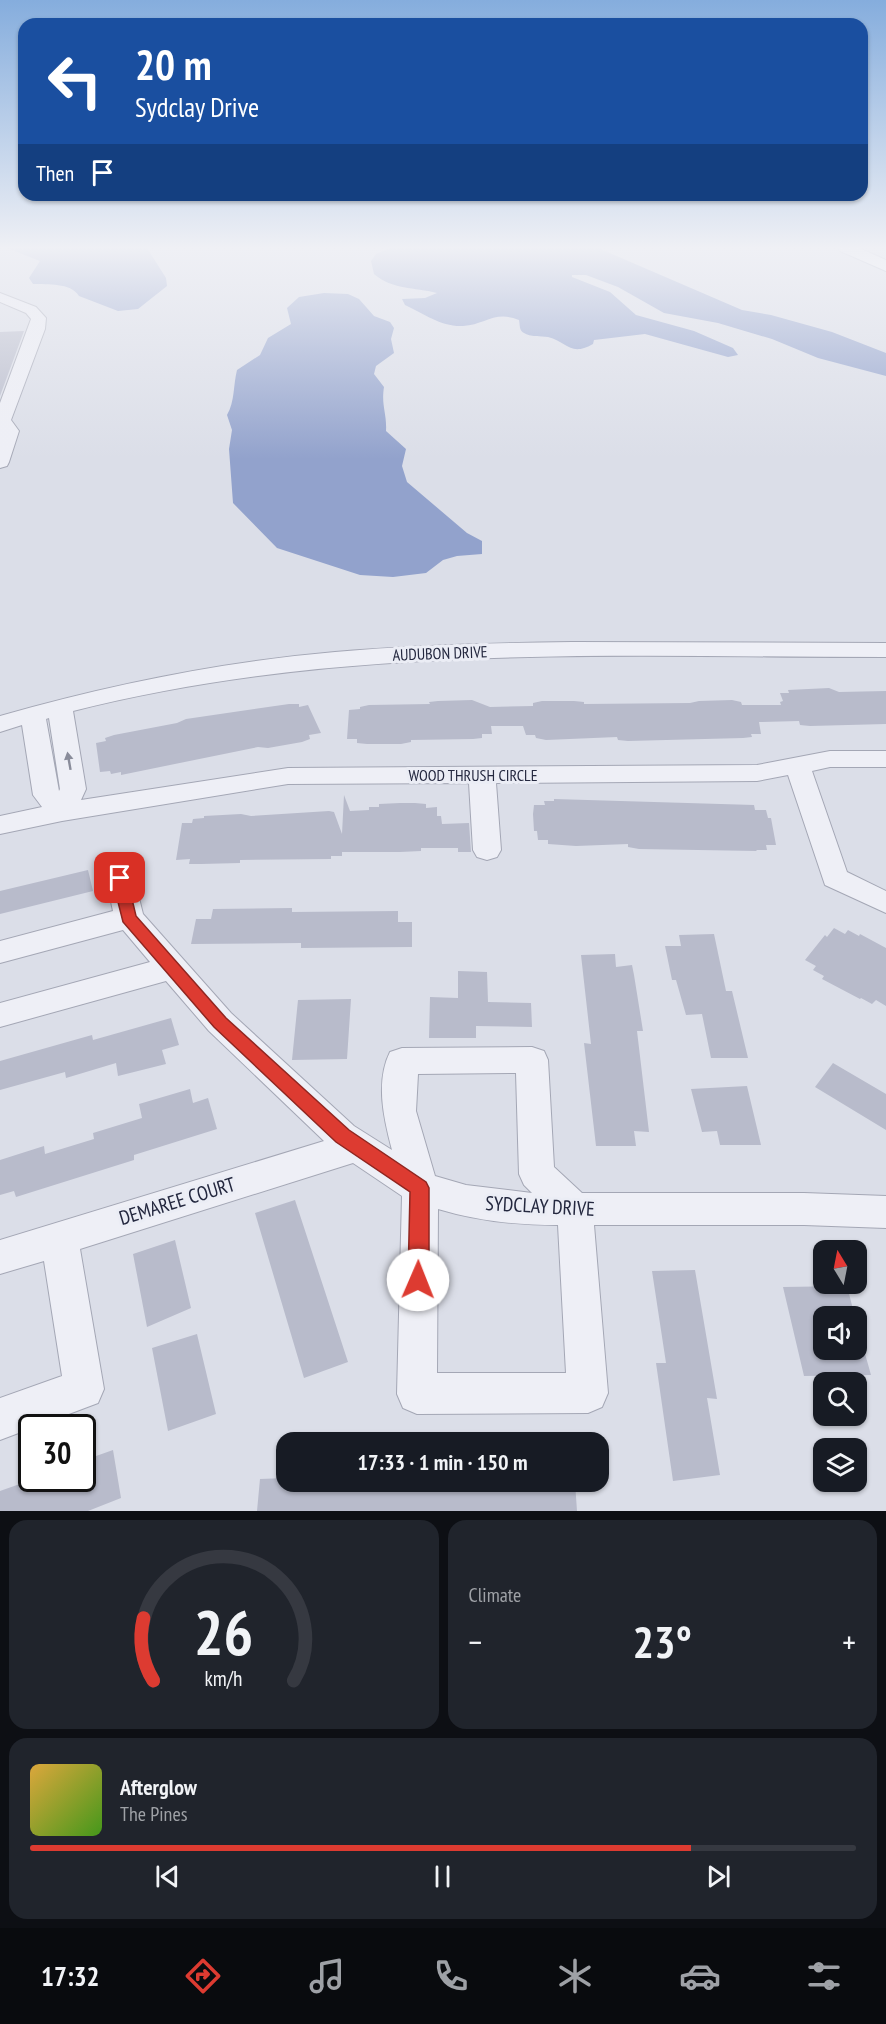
<!DOCTYPE html>
<html lang="en">
<head>
<meta charset="utf-8">
<style>
  :root { --surface:#171b24; --page:#20242c; --text:#f1f3f6; --muted:#9ea1a6; --line:#363941; --accent:#dd3b31 }
  body { margin:0; font-family:"PT Sans Narrow",sans-serif; background:var(--page); color:var(--text); height:100vh; display:flex; flex-direction:column; font-size:22px; white-space:nowrap }
  * { box-sizing:border-box; margin:0 }
  p { font-size:20px; color:var(--muted) }
  .icon { flex:none; width:33px; height:33px; fill:none; stroke:currentColor; stroke-width:2; stroke-linecap:round; stroke-linejoin:round }
  .map { position:relative; height:1511px; overflow:hidden }
  .drawer { display:flex; flex-direction:column; gap:9px; padding:9px; background:#0d0f14; flex:1 }
  .drawer>* { flex:none }
  .top-card { position:absolute; left:18px; top:18px; width:850px; height:183px; border-radius:18px; box-shadow:0 2px 4px #0004; background:#1a4fa0; color:#fff; overflow:hidden }
  .needle { width:39px; rotate:350deg }
  .tools { position:absolute; left:813px; top:1240px; display:grid; gap:12px }
  .tools a { display:grid; place-items:center; width:54px; height:54px; border-radius:12px; background:var(--surface); box-shadow:0 2px 4px #0004; font-size:30px }
  .speed { position:absolute; left:18px; top:1414px; display:flex; gap:12px; font-size:30px; font-weight:700; text-align:center }
  .speed>* { display:grid; place-content:center; width:78px; height:78px; border-radius:50%; background:var(--surface); box-shadow:0 2px 4px #0004; line-height:1 }
  .speed .limit { border:3px solid #111; border-radius:9px; background:#fff; color:#111 }
  .pin { position:absolute; display:grid; place-items:center; width:51px; height:51px; color:#fff; margin:-26px; border-radius:12px; box-shadow:0 3px 9px #0006 }
  .me { position:absolute; width:66px; margin:-33px; rotate:1deg; stroke-linejoin:round; filter:drop-shadow(0 0 4px #0008) }
  .turn { display:flex; align-items:center; gap:21px; height:126px; padding:0 18px; font-size:27px }
  .turn .icon { width:78px; height:78px; stroke-width:2.5 }
  .turn b { display:block; font-size:42px; line-height:51px }
  .then { display:flex; align-items:center; height:57px; padding:0 18px; background:#0003; gap:12px; font-size:22px }
  .big { font-size:45px; font-weight:700; line-height:1.1 }
  .drawer .tile { flex:1; display:flex; flex-direction:column; justify-content:center; gap:9px; min-width:0; padding:0 21px; border-radius:18px; background:var(--page) }
  .drawer .dial { align-items:center; gap:0 }
  .dial svg { height:156px; overflow:visible; fill:none; stroke:var(--line); stroke-width:7; stroke-linecap:round; text-anchor:middle }
  .dial text { fill:var(--text); stroke:none }
  .song { display:flex; align-items:center; gap:18px }
  .cover { width:72px; height:72px; border-radius:9px; background:linear-gradient(135deg,hsl(40 70% 55%),hsl(100 70% 35%)) }
  .played { height:6px; border-radius:3px; background:linear-gradient(90deg,var(--accent) 80%,var(--line) 80%) }
  .keys { display:flex; justify-content:space-around; direction:ltr }
  .heat { display:flex; justify-content:space-between; align-items:center; font-size:33px; direction:ltr }
  .drawer .tiles { flex:1; display:grid; gap:9px; grid-template-columns:1fr 1fr }
  .tile:last-child { grid-column:span 2 }
  .trip { position:absolute; left:276px; top:1432px; width:333px; height:60px; border-radius:18px; background:var(--surface); box-shadow:0 2px 4px #0004; font-weight:700; line-height:60px; text-align:center }
  .tab-bar { display:flex; height:96px; justify-content:space-around; align-items:center; background:#090b0e; color:var(--muted) }
  .tab-bar .icon { width:42px; height:42px }
  .tab-bar .selected { color:var(--accent) }
  .tab-bar b { font-size:27px; color:var(--text) }
  .map>svg:first-child { display:block }
  .water { fill:#92a2cc }
  .building { fill:#b8bbcb }
  .lines { fill:none; stroke-linecap:round; stroke-linejoin:round }
  .minor-casing { stroke:#a4a7b5; stroke-width:2 }
  .major-casing { stroke:#999fb5; stroke-width:2 }
  .minor { fill:#eeeff6; fill-rule:evenodd }
  .major { fill:#fff; fill-rule:evenodd }
  .oneway { fill:#898c9a }
  .route { fill:#dd3b31; stroke:#902620; stroke-width:1.5 }
  .labels { text-anchor:middle; stroke-width:6; stroke-linejoin:round; paint-order:stroke }
  .street-label { font-size:16px; fill:#24283f; stroke:#ebedf5 }
  .near-street-label { font-size:20px; fill:#24283f; stroke:#ebedf5 }
</style>
</head>
<body>
<div class="map">
<svg width="886" height="1511" viewBox="0 0 886 1511">
  <rect width="100%" height="100%" fill="#dbdee8"/>
  <path class="water" d="M 7,248 L 147,248 L 166,278 L 167,286 L 138,309 L 118,311 L 79,296 C 70,282 48,285 33,284 L 29,278 L 40,261 Z
    M 389,248 L 598,248 L 742,310 L 771,315 L 832,332 L 886,353 L 886,376 L 818,358 L 772,339 L 718,323 L 664,313 L 618,287 L 586,275 L 572,275 L 572,277 L 610,292 L 636,315 L 694,331 L 733,348 L 738,355 L 728,357 L 645,334 L 594,340 L 593,344 C 570,357 568,342 548,337 C 541,336 530,337 524,333 C 519,331 520,325 519,320 C 495,310 485,325 463,326 C 441,327 425,314 405,305 L 402,299 L 425,298 L 437,293 C 414,287 393,290 374,274 L 371,261 L 376,254 Z
    M 324,293 L 348,294 L 359,299 L 374,316 L 390,322 L 394,328 L 391,339 L 394,353 L 376,366 L 374,374 L 384,387 C 381,406 387,413 386,431 L 406,449 L 402,466 L 407,482 L 467,533 L 482,541 L 482,554 L 457,556 L 443,560 L 426,573 L 393,577 L 360,575 L 277,548 L 233,503 L 229,449 L 232,430 L 227,415 C 235,401 233,386 237,370 L 260,355 L 268,338 L 291,324 L 287,308 L 299,297 Z"/>
  <path class="building" d="M 24,331 L 0,396 L 0,332 Z
    M 829,688 L 839,692 L 886,691 L 886,724 L 810,726 L 800,725 L 799,721 L 759,722 L 761,734 L 751,734 L 752,737 L 743,738 L 628,741 L 618,740 L 617,737 L 546,740 L 536,738 L 535,735 L 526,735 L 523,726 L 491,726 L 492,734 L 482,734 L 482,738 L 473,739 L 411,740 L 411,742 L 401,744 L 367,744 L 357,743 L 357,739 L 347,739 L 349,710 L 360,709 L 360,707 L 369,705 L 430,704 L 429,702 L 438,701 L 472,700 L 490,707 L 533,706 L 533,703 L 542,701 L 574,701 L 584,702 L 584,704 L 690,703 L 699,701 L 732,700 L 741,702 L 742,705 L 781,705 L 780,702 L 783,701 L 780,693 L 789,693 L 788,690 Z
    M 289,704 L 299,704 L 299,707 L 308,705 L 321,733 L 309,735 L 310,739 L 302,742 L 268,748 L 258,747 L 121,775 L 121,772 L 111,774 L 110,771 L 100,772 L 96,743 L 106,741 L 105,738 L 114,735 L 177,723 L 186,719 Z
    M 344,795 L 350,811 L 369,810 L 369,807 L 379,807 L 379,804 L 400,803 L 415,803 L 426,804 L 426,808 L 437,807 L 437,816 L 441,816 L 442,824 L 469,823 L 471,852 L 458,852 L 458,848 L 421,848 L 421,851 L 400,852 L 342,852 L 342,856 L 331,856 L 331,859 L 240,860 L 240,863 L 201,864 L 189,864 L 190,859 L 176,860 L 182,823 L 192,823 L 193,819 L 204,818 L 204,816 L 241,814 L 251,816 L 329,811 L 334,812 L 342,834 Z
    M 554,799 L 754,805 L 755,810 L 766,810 L 768,818 L 771,818 L 776,845 L 766,845 L 767,850 L 756,850 L 757,851 L 639,849 L 628,847 L 628,844 L 576,846 L 548,844 L 548,840 L 538,840 L 537,831 L 534,831 L 533,814 L 534,805 L 545,805 L 544,801 L 554,801 Z
    M 88,870 L 93,891 L 0,914 L 0,891 Z
    M 292,908 L 292,912 L 398,911 L 398,922 L 412,922 L 412,947 L 301,948 L 301,943 L 191,944 L 196,919 L 211,919 L 213,909 Z
    M 834,928 L 845,934 L 848,930 L 859,936 L 860,934 L 886,948 L 886,1006 L 876,1000 L 872,1004 L 861,998 L 860,999 L 822,979 L 824,976 L 813,970 L 816,966 L 805,960 L 825,935 L 827,937 Z
    M 714,934 L 726,991 L 732,991 L 748,1058 L 711,1058 L 702,1014 L 686,1015 L 676,980 L 672,980 L 665,946 L 681,946 L 679,935 Z
    M 615,954 L 616,967 L 632,965 L 634,975 L 643,1031 L 637,1031 L 649,1132 L 634,1131 L 636,1146 L 596,1146 L 584,1043 L 591,1044 L 581,955 Z
    M 458,971 L 487,972 L 488,1002 L 531,1003 L 532,1027 L 476,1026 L 476,1038 L 429,1038 L 430,997 L 458,998 Z
    M 351,999 L 347,1059 L 292,1060 L 298,1000 Z
    M 171,1018 L 179,1045 L 162,1050 L 166,1064 L 118,1076 L 116,1063 L 66,1078 L 65,1072 L 0,1090 L 0,1061 L 92,1035 L 93,1040 Z
    M 833,1063 L 886,1094 L 886,1130 L 815,1087 Z
    M 747,1086 L 761,1145 L 720,1145 L 717,1131 L 702,1132 L 691,1089 Z
    M 190,1089 L 193,1103 L 208,1098 L 217,1129 L 134,1155 L 134,1160 L 16,1197 L 14,1191 L 0,1195 L 0,1160 L 44,1146 L 45,1154 L 94,1139 L 93,1133 L 142,1118 L 139,1104 Z
    M 295,1200 L 348,1362 L 304,1378 L 255,1213 Z
    M 175,1240 L 191,1308 L 147,1327 L 133,1254 Z
    M 695,1270 L 717,1399 L 707,1398 L 720,1475 L 673,1481 L 656,1363 L 666,1363 L 652,1271 Z
    M 847,1286 L 855,1317 L 824,1317 L 824,1350 L 864,1350 L 871,1375 L 804,1376 L 783,1287 Z
    M 197,1334 L 216,1414 L 168,1431 L 152,1348 Z
    M 113,1450 L 121,1498 L 88,1511 L 0,1511 L 0,1491 L 34,1479 L 82,1479 L 82,1461 Z
    M 286,1478 L 286,1482 L 575,1482 L 577,1511 L 257,1511 L 260,1479 Z"/>
  <g class="lines">
    <g class="minor-casing">
      <path id="minor" d="M 0,293 L 36,307 L 46,318 L 45,329 L 11,420 L 19,431 L 9,462 L 7,466 L 0,468 L 0,403 L 31,319 L 26,313 L 0,302 Z
        M 572,642 L 886,643 L 886,657 C 613,657 340,643 73,711 L 86,789 L 81,800 L 288,768 L 757,765 L 830,751 L 886,751 L 886,767 L 830,767 L 812,771 L 847,872 L 886,891 L 886,913 L 825,885 L 788,775 L 757,781 L 496,783 L 501,850 L 497,857 L 487,860 L 477,857 L 473,850 L 469,783 L 288,784 L 62,821 L 0,834 L 0,816 L 42,807 L 33,795 L 22,725 L 0,732 L 0,716 C 109,685 221,662 335,652 C 413,645 493,643 572,642 ZM 49,718 L 60,789 L 59,791 L 46,719 Z
        M 120,868 L 130,871 L 134,878 L 143,914 L 231,1013 L 354,1126 L 392,1150 C 384,1120 375,1082 390,1052 L 402,1048 L 532,1047 L 544,1051 L 548,1060 L 554,1167 L 582,1193 L 804,1193 L 886,1196 L 886,1228 L 804,1225 L 594,1225 L 608,1393 L 602,1407 L 588,1413 L 417,1414 L 403,1408 L 397,1394 L 402,1196 L 353,1163 L 80,1249 L 104,1389 L 98,1403 L 0,1440 L 0,1398 L 62,1376 L 44,1261 L 0,1274 L 0,1240 L 324,1141 L 209,1031 L 166,981 L 0,1027 L 0,1003 L 150,962 L 123,930 L 0,963 L 0,941 L 113,911 L 106,878 L 110,871 ZM 516,1073 L 519,1174 L 524,1185 L 532,1193 L 466,1185 L 435,1176 L 416,1111 L 418,1074 ZM 438,1209 C 478,1221 516,1225 558,1225 L 566,1373 L 437,1373 Z"/>
    </g>
    <g class="major-casing">
      <path id="major" d="M 838,248 L 859,248 L 886,260 L 886,271 L 840,251 Z"/>
    </g>
    <use href="#minor" class="minor"/>
    <use href="#major" class="major"/>
  </g>
  <defs><path id="oneway-solid" d="M-6-.8H1V-3.2L6.5 0L1 3.2V.8H-6Z" transform="scale(1.5)"/></defs>
  <use class="oneway" href="#oneway-solid" transform="translate(69 761) rotate(-100)"/>
  <linearGradient id="sky" x2="0" y2="1"><stop stop-color="#85addd"/><stop offset="0.54" stop-color="#eff0f5"/><stop offset="1" stop-color="#eff0f5" stop-opacity="0"/></linearGradient>
  <rect width="886" height="459" fill="url(#sky)"/>
  <path class="route" d="M 120,873 L 125,874 L 127,878 L 136,916 L 226,1018 L 349,1130 L 426,1182 L 429,1188 L 429,1280 L 426,1286 L 418,1289 L 411,1286 L 408,1280 L 410,1192 L 336,1142 L 214,1027 L 123,922 L 112,878 L 114,874 Z"/>
  <g class="labels">
    <g class="street-label">
      <text transform="translate(440 653) rotate(-2)" y="6">AUDUBON DRIVE</text>
      <text x="473" y="781">WOOD THRUSH CIRCLE</text>
    </g>
    <g class="near-street-label">
      <text transform="translate(177 1201) rotate(-17)" y="7">DEMAREE COURT</text>
      <text transform="translate(540 1206) rotate(3)" y="7">SYDCLAY DRIVE</text>
    </g>
  </g>
</svg>
<div class="tools">
<a><svg class="needle" viewBox="-14 -14 28 28"><path d="M0-13l5 13h-10z" fill="#e53935"/><path d="M0 13l5-13h-10z" fill="#9ea1a6"/></svg></a>
<a><svg class="icon" aria-label="sound" viewBox="0 0 24 24"><path d="M4 9h4l5-4v14l-5-4H4zM17 9q2 3 0 6"/></svg></a>
<a><svg class="icon" aria-label="search" viewBox="0 0 24 24"><circle cx="10" cy="10" r="6"/><path d="M15 15l6 6"/></svg></a>
<a><svg class="icon" aria-label="layers" viewBox="0 0 24 24"><path d="M12 4l9 5-9 5-9-5zM3 14l9 5 9-5"/></svg></a>
</div>
<div class="speed"><div class="limit">30</div></div>
<div class="pin" style="left:120px;top:878px;background:#d93025"><svg class="icon" aria-label="arrive" viewBox="0 0 24 24"><path d="M6 21V4h12l-3 4 3 4H6"/></svg></div>
<svg class="me" style="left:418px;top:1280px" viewBox="-20 -20 40 40"><circle r="19" fill="#fff"/><path d="M0-13L10 11 0 6-10 11z" fill="#dd3b31"/></svg>
<div class="trip">17:33 · 1 min · 150 m</div>
<div class="top-card">
<div class="turn"><svg class="icon" aria-label="left" viewBox="0 0 24 24"><path d="M17 20v-9H6M10 6l-5 5 5 5"/></svg><div><b>20 m</b>Sydclay Drive</div></div>
<div class="then">Then<svg class="icon" aria-label="arrive" viewBox="0 0 24 24"><path d="M6 21V4h12l-3 4 3 4H6"/></svg></div>
</div>
</div>
<section class="drawer">
<div class="tiles">
<div class="tile dial"><svg viewBox="0 0 100 80">
<path d="M14 69A42 42 0 1 1 86 69"/>
<path d="M14 69A42 42 0 0 1 9 37" stroke="#dd3b31"/>
<text x="50" y="56" font-size="32" font-weight="700">26</text>
<text x="50" y="72" font-size="11">km/h</text>
</svg></div>
<div class="tile"><p>Climate</p>
<div class="heat"><a>−</a><b class="big">23°</b><a>+</a></div>
</div>
<div class="tile">
<div class="song"><i class="cover"></i><div><b>Afterglow</b><p>The Pines</p></div></div>
<div class="played"></div>
<div class="keys"><svg class="icon" aria-label="previous" viewBox="0 0 24 24"><path d="M18 5L8 12l10 7zM5 5v14"/></svg><svg class="icon" aria-label="pause" viewBox="0 0 24 24"><path d="M8 5v14M16 5v14"/></svg><svg class="icon" aria-label="next" viewBox="0 0 24 24"><path d="M6 5l10 7-10 7zM19 5v14"/></svg></div>
</div>
</div>
</section>
<nav class="tab-bar">
<b>17:32</b>
<svg class="icon selected" aria-label="directions" viewBox="0 0 24 24"><path d="M12 3l9 9-9 9-9-9zM9 14v-3h6M13 9l2 2-2 2"/></svg>
<svg class="icon" aria-label="music" viewBox="0 0 24 24"><path d="M9 18V5l10-2v13"/><circle cx="6" cy="18" r="3"/><circle cx="16" cy="16" r="3"/></svg>
<svg class="icon" aria-label="phone" viewBox="0 0 24 24"><path d="M5 4h4l2 5-3 2q2 4 5 5l2-3 5 2v4C11 20 4 13 5 4z"/></svg>
<svg class="icon" aria-label="climate" viewBox="0 0 24 24"><path d="M12 3v18M4 7l16 10M4 17L20 7"/></svg>
<svg class="icon" aria-label="car" viewBox="0 0 24 24"><path d="M5 17H2v-5l4-1 3-4h7l3 4 3 1v5h-3M9 17h6M6 11h13"/><circle cx="7" cy="17" r="2"/><circle cx="17" cy="17" r="2"/></svg>
<svg class="icon" aria-label="filters" viewBox="0 0 24 24"><path d="M4 7h16M4 17h16"/><circle cx="9" cy="7" r="2"/><circle cx="15" cy="17" r="2"/></svg>
</nav>
</body>
</html>
